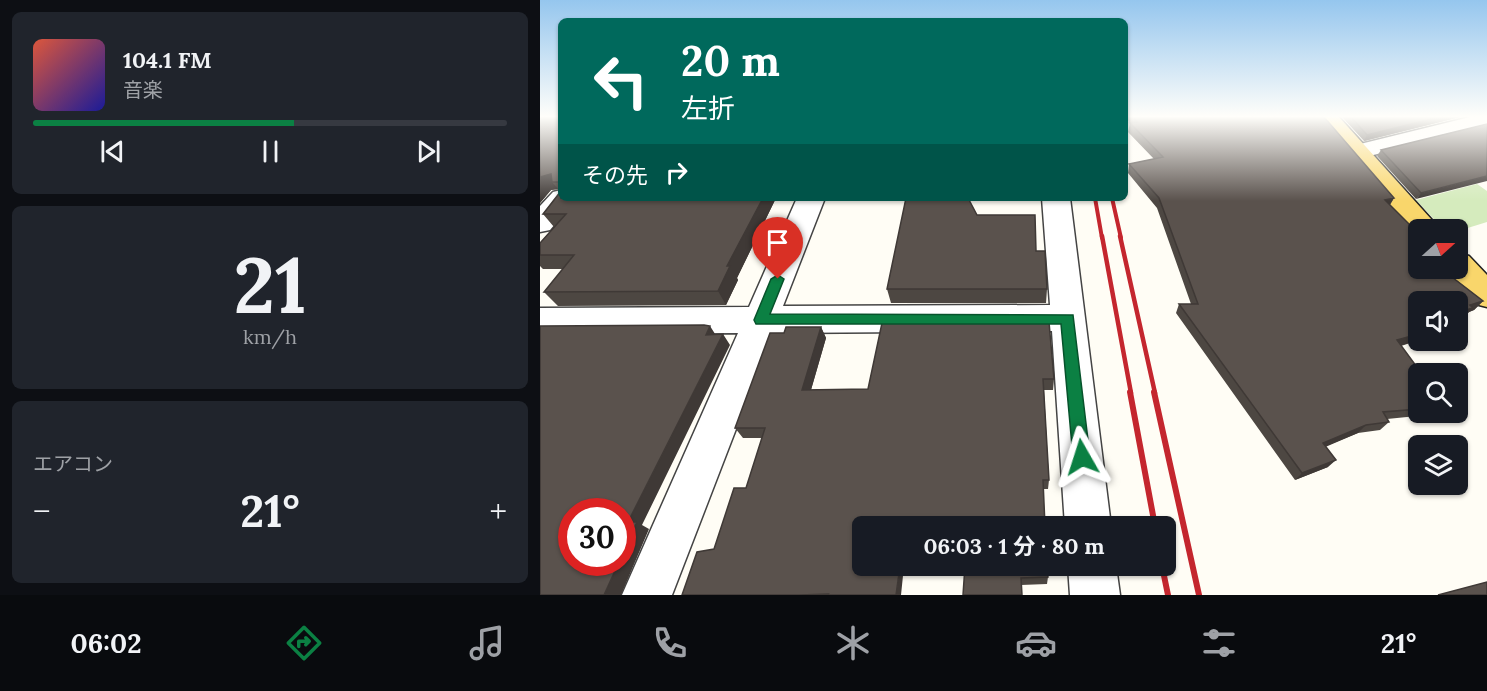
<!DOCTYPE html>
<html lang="ja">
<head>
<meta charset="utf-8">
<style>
  :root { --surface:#171b24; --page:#20242c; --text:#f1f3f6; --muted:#9ea1a6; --line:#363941; --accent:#0b8043 }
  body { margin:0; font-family:Lora,"Noto Sans JP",serif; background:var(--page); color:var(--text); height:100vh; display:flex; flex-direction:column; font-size:22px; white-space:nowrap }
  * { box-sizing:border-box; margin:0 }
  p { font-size:20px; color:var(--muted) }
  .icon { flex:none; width:33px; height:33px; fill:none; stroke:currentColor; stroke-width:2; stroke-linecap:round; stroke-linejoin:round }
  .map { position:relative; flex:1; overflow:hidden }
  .sheet { display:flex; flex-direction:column; gap:12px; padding:12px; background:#0d0f14; width:540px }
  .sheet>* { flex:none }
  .banner { position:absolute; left:18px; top:18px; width:570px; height:183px; border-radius:9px; box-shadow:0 2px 4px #0004; background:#00695c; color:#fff; overflow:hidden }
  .needle { width:39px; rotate:69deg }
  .buttons { position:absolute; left:868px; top:219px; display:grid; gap:12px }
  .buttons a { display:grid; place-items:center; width:60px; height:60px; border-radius:9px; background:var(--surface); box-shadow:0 2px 4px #0004; font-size:30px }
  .speed { position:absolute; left:18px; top:498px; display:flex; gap:12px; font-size:30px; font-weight:700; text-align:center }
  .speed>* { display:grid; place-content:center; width:78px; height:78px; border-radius:50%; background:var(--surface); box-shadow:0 2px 4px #0004; line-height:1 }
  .speed .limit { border:9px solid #d22; background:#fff; color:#111 }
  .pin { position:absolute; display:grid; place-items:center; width:51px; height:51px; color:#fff; margin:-62px -26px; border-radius:50% 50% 50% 0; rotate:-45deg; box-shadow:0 0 6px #0007 }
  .pin .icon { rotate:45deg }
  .me { position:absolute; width:66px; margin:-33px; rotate:354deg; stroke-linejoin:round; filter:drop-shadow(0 0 4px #0008) }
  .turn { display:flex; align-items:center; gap:21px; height:126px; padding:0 24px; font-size:27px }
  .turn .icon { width:78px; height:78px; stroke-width:2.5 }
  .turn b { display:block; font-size:42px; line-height:51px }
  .then { display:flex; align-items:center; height:57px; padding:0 24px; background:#0003; gap:12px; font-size:22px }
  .big { font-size:45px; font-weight:700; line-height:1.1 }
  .sheet .card { flex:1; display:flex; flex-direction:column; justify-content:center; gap:9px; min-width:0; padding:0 21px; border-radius:9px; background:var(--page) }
  .sheet .dial { align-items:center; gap:0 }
  .dial b { font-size:78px; line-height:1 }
  .song { display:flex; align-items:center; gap:18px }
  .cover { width:72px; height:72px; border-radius:9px; background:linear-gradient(135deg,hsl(10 70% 55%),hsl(240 70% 35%)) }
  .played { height:6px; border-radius:3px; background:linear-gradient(90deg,var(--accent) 55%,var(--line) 55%) }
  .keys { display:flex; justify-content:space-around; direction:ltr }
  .heat { display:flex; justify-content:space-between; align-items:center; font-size:33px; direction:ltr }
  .trip { position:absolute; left:312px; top:516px; width:324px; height:60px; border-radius:9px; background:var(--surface); box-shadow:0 2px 4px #0004; font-weight:700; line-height:60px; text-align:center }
  .dock { display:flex; height:96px; justify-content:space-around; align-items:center; background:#090b0e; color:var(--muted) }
  .dock .icon { width:42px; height:42px }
  .dock .active { color:var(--accent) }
  .dock b { font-size:27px; color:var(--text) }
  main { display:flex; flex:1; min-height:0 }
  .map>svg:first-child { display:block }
  .green { fill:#d5ebbd }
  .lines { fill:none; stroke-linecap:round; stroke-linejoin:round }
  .minor-casing { stroke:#444; stroke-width:3 }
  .major-casing { stroke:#222; stroke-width:3 }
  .minor { fill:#fff; fill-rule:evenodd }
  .major { fill:#f9d66b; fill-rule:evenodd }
  .rail-far2 { stroke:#c4262e; stroke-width:4 }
  .rail-far1 { stroke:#c4262e; stroke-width:4.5 }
  .rail { stroke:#c4262e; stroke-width:6 }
  .wall { fill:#4d4742 }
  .shaded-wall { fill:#3f3936 }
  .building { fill:#5a524d; stroke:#3f3936; stroke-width:1.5 }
  .route { fill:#0b8043; stroke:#07532c; stroke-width:1.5 }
</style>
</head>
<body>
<main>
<section class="sheet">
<div class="card">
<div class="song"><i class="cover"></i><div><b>104.1 FM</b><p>音楽</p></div></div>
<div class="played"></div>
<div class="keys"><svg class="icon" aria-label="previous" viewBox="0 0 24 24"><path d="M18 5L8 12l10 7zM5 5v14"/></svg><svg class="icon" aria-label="pause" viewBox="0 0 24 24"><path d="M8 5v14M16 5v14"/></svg><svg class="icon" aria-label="next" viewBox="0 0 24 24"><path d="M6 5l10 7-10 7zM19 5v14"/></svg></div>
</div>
<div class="card dial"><b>21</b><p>km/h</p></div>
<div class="card"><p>エアコン</p>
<div class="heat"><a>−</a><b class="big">21°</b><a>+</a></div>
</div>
</section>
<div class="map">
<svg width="947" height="595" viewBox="0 0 947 595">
  <rect width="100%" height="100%" fill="#fffdf5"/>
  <path class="green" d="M 937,184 L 947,191 L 947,222 L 918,231 L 903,229 L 876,200 Z"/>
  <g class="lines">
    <g class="minor-casing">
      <path id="minor" d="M 930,117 L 947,117 L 947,127 L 817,159 L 808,157 L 805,152 L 808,147 Z
        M 21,190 L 21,198 L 37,198 L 10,230 L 0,232 L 0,206 L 13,192 Z
        M 257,198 L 285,198 L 243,306 L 510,305 L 502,198 L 530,198 L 571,526 L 525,526 L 512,331 L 233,333 L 132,595 L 82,595 L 198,333 L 0,334 L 0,308 L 209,307 Z
        M 528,566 L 576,566 L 580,595 L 530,595 Z"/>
    </g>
    <g class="major-casing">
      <path id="major" d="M 775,117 L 799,117 L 901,230 L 879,230 L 879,237 L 877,237 Z
        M 918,253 L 929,256 L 947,275 L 947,307 L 935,304 L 905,268 L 918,268 Z"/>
    </g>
    <use href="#minor" class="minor"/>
    <use href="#major" class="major"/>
    <path class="rail-far2" d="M 555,198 L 562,238
      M 572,198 L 581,238"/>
    <path class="rail-far1" d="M 562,236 L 591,393
      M 580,236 L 615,393"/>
    <path class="rail" d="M 590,392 L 615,526
      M 614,392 L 659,595
      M 622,566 L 628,595"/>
  </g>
  <path class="wall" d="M 0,117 L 21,117 L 21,198 L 236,198 L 197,278 L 198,280 L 186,305 L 18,306 L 4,292 L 23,269 L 3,269 L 0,266 L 0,243 L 14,227 L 3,214 L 20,192 L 18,189 L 11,190 L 0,203 Z
    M 586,117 L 784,117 L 854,198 L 850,205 L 911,276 L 943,301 L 934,310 L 929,312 L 924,317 L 879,302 L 879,340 L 861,346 L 879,374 L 879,412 L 899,412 L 897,414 L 847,419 L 849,422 L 840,430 L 818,433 L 786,446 L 788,467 L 755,480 L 636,313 L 639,304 L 651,304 L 617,208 L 588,173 L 589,164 L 614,159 L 588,132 L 590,123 Z
    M 802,117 L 920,117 L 824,141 Z
    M 947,124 L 876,199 L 837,156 L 841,150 Z
    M 437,215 L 496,251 L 507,289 L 506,303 L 351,303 L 347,289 Z
    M 342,323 L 514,379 L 513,390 L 504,390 L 509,480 L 508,489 L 503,489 L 505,526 L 322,526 L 361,595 L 142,595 L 174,549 L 206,488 L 222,438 L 203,438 L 195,428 L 244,333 L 281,327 L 286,338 L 271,390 L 328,389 Z
    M 425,566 L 508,577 L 507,584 L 481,585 Z"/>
  <path class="shaded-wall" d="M 899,117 L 920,117 L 824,141 L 827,135 Z
    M 11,174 L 12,182 L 18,189 L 11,190 L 0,203 L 0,177 Z
    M 947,176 L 947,181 L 876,199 L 881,193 Z
    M 223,198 L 236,198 L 197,278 L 198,280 L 186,305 L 178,291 L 187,266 Z
    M 854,198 L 848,207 L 845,200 Z
    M 943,301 L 934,310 L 929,312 L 924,317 L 918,318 L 918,312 L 930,305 Z
    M 170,326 L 177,337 L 166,335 Z
    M 281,327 L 286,338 L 268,400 L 262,390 Z
    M 183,334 L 190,345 L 102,525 L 109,529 L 81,595 L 64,595 L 79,562 L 82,562 L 82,554 L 88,522 Z
    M 879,334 L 879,340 L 849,349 L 857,340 Z
    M 826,425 L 818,433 L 776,451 L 783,443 Z
    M 796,460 L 788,467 L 755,480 L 762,473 Z
    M 360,566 L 364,566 L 361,595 L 356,595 Z"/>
  <path class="building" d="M 0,117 L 21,117 L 21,182 L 12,182 L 11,174 L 0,177 Z
    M 593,117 L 784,117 L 854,198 L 845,200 L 879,234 L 879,268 L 914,268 L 916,271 L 908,274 L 943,301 L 930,305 L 933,308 L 918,312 L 918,302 L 879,302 L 879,334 L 857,340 L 882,374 L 879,374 L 879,409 L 843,412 L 849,422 L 826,425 L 783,443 L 796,460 L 762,473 L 639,304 L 658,304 L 619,198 L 589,164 L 623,157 L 590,123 L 597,122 Z
    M 811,117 L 899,117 L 827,135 Z
    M 947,124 L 947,176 L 881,193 L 841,150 Z
    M 21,191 L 21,198 L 223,198 L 187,266 L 190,266 L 178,291 L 4,292 L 34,255 L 0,255 L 0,243 L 26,214 L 3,214 Z
    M 366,198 L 428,198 L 437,215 L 495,215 L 496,251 L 505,251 L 507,289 L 347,289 Z
    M 509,322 L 514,379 L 503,379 L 509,480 L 503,480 L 505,526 L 427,526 L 427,524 L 364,525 L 364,526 L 322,526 L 322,566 L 360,566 L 356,595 L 287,595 L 288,594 L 259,595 L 142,595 L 157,552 L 174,549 L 194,488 L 206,488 L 225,428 L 195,428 L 230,333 L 244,333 L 246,327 L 281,327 L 262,390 L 328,389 L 342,323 Z
    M 164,325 L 170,326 L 166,335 L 183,334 L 88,522 L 97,522 L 82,554 L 82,512 L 32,512 L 32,562 L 79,562 L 64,595 L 0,595 L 0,326 Z
    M 425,566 L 507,566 L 508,577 L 481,578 L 482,595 L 423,595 Z
    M 947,582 L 947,595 L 898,595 Z"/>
  <linearGradient id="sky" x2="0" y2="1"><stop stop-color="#95c6ee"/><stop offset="0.58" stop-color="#fffefa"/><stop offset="1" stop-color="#fffefa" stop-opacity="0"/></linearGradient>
  <rect width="947" height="201" fill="url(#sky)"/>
  <path class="route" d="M 238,275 L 244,279 L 230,314 L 533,315 L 550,457 L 548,463 L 542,465 L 535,463 L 533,457 L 521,324 L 216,324 L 214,320 L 231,279 Z"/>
</svg>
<div class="buttons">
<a><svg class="needle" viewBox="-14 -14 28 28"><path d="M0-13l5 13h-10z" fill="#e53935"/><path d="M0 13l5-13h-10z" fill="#9ea1a6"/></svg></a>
<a><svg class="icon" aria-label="sound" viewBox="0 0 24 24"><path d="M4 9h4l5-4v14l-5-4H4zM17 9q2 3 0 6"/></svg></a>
<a><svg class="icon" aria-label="search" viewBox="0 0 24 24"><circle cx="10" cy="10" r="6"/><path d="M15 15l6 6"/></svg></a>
<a><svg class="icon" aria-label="layers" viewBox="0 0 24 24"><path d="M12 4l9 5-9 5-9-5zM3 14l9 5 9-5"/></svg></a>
</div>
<div class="speed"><div class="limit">30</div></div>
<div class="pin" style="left:238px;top:279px;background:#d93025"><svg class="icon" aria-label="arrive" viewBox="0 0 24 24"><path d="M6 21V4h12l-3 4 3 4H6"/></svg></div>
<svg class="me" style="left:542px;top:457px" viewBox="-20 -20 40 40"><path d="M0-17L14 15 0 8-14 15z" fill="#0b8043" stroke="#fff" stroke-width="4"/></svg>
<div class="trip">06:03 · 1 分 · 80 m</div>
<div class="banner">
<div class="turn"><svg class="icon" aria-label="left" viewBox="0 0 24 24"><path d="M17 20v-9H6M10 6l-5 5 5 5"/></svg><div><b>20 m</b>左折</div></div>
<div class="then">その先<svg class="icon" aria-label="right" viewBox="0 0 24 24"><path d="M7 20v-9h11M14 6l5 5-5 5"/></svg></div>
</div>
</div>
</main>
<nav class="dock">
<b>06:02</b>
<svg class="icon active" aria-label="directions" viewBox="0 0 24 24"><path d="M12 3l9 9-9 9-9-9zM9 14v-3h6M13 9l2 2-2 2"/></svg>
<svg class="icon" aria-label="music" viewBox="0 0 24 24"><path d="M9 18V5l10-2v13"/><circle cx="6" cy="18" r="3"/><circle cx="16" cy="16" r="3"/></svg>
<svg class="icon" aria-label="phone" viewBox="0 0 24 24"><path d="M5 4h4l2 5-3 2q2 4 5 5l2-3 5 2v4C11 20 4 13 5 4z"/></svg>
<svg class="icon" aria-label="climate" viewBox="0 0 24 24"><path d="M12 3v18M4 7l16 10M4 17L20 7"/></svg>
<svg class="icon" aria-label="car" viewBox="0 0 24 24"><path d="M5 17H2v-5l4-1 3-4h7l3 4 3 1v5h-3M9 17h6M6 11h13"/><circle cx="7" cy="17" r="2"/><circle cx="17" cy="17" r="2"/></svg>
<svg class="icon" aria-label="filters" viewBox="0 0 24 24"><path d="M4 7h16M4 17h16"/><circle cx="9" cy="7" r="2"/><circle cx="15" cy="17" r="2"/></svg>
<b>21°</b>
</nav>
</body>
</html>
